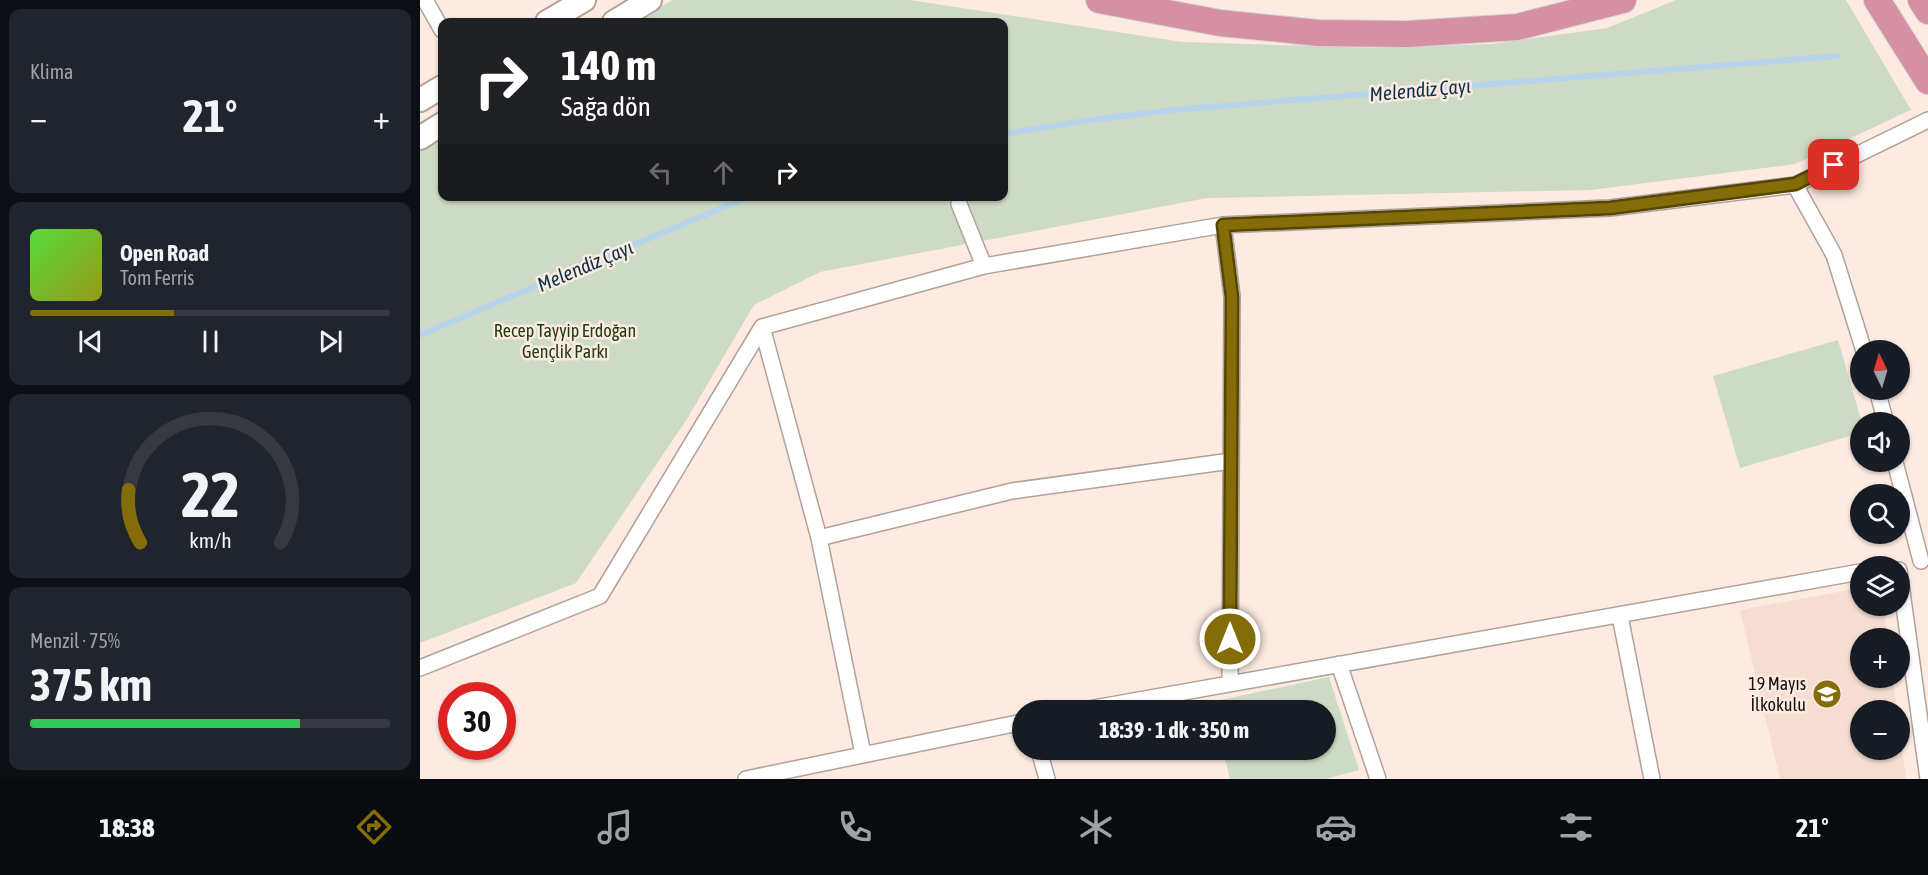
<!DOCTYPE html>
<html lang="tr">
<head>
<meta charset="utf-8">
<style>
  :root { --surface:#171b24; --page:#20242c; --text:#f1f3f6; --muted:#9ea1a6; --line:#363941; --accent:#846c08 }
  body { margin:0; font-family:"Asap Condensed",sans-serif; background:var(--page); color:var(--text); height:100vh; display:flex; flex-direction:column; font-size:22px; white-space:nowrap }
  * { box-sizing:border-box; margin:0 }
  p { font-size:20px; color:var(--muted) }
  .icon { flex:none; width:33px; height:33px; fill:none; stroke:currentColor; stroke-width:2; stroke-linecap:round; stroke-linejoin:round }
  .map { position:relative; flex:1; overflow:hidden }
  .sheet { display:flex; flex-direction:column; gap:9px; padding:9px; background:#0d0f14; width:420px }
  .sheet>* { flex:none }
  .banner { position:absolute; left:18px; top:18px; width:570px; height:183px; border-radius:12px; box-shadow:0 2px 4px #0004; background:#202124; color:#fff; overflow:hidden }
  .needle { width:39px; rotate:355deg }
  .tools { position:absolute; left:1430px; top:340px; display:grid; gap:12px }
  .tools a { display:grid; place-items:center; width:60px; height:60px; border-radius:50%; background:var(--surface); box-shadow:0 2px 4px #0004; font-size:30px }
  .speed { position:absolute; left:18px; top:682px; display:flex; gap:12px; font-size:30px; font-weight:700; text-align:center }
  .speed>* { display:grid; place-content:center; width:78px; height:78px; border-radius:50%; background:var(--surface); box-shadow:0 2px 4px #0004; line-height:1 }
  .speed .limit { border:9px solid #d22; background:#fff; color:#111 }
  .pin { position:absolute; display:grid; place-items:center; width:51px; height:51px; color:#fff; margin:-26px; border-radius:12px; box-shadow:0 3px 9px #0006 }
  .me { position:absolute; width:66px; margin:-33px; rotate:0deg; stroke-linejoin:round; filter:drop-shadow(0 0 4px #0008) }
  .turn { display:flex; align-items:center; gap:21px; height:126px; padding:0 24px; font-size:27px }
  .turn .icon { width:78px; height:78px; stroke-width:2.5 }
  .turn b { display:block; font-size:42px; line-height:51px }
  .lanes { display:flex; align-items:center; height:57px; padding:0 24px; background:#0003; justify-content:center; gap:30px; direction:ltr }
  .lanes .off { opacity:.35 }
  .big { font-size:45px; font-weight:700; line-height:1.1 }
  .sheet .tile { flex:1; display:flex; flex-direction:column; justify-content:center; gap:9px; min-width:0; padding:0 21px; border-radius:12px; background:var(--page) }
  .sheet .dial { align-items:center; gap:0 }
  .dial svg { height:156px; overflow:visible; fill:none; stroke:var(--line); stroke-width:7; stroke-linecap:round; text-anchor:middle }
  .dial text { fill:var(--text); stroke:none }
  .song { display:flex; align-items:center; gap:18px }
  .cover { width:72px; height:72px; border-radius:9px; background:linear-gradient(135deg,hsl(110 70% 55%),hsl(60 70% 35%)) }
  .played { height:6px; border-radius:3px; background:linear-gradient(90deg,var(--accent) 40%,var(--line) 40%) }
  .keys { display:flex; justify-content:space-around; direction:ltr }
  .heat { display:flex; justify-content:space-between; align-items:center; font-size:33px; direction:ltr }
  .charge { height:9px; border-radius:4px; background:linear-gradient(90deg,#34c759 75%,var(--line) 0) }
  .trip { position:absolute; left:592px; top:700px; width:324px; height:60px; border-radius:30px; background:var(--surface); box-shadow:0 2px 4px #0004; font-weight:700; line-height:60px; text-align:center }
  .dock { display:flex; height:96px; justify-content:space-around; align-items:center; background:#090b0e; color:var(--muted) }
  .dock .icon { width:42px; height:42px }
  .dock .selected { color:var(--accent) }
  .dock b { font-size:27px; color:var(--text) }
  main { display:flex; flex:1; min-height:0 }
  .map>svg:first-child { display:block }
  .built { fill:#f6ddd1 }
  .green { fill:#cddbc6 }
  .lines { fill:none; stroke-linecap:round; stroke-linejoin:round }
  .stream { stroke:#b7d4ea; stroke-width:6 }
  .minor-casing { stroke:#b2a199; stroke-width:18 }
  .secondary-casing { stroke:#b2a199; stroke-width:26 }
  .trunk-casing { stroke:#d5d4d4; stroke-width:28 }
  .minor { stroke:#fff; stroke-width:15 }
  .secondary { stroke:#fff; stroke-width:22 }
  .trunk { stroke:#d690a3; stroke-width:26 }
  .route-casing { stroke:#564605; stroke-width:15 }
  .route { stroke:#846c08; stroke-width:10 }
  .labels { text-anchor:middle; stroke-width:5; stroke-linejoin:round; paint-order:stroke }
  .park-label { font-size:18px; fill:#223c12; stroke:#fdebe2 }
  .poi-label { font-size:18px; fill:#17110e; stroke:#fdebe2; text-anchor:end }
  .water-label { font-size:20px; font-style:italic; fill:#0c3149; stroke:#fdebe2 }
</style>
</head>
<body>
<main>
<section class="sheet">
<div class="tile"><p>Klima</p>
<div class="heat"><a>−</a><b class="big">21°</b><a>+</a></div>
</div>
<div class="tile">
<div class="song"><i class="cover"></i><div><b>Open Road</b><p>Tom Ferris</p></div></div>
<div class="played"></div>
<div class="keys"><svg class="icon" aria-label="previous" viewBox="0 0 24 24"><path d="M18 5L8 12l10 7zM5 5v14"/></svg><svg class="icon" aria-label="pause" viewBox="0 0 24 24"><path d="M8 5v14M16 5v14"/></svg><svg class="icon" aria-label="next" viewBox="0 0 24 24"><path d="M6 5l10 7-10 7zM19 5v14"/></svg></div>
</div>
<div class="tile dial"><svg viewBox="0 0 100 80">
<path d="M14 69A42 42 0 1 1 86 69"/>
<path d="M14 69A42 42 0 0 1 8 42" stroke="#846c08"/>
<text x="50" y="56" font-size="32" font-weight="700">22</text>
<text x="50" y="72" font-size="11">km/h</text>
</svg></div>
<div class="tile"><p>Menzil · 75%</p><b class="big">375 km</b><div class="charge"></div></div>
</section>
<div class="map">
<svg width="1508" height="779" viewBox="0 0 1508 779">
  <rect width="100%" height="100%" fill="#fdebe2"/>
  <path class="built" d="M 1440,588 L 1440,606 L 1463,606 L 1467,639 L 1440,639 L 1440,678 L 1473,678 L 1477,711 L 1440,711 L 1440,750 L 1479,750 L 1479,724 L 1486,779 L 1360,779 L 1320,610 Z"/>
  <path class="green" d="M 253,0 L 490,0 L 762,42 L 956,48 L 1072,44 L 1187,28 L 1256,0 L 1426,0 L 1491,110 L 1375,164 L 1171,190 L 787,198 L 400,272 L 334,305 L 267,419 L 156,583 L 0,643 L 0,148 L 22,135 L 22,196 L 584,196 L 584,22 L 211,22 Z
    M 1418,340 L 1442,423 L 1440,423 L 1440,433 L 1320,468 L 1293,376 Z
    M 909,677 L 939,770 L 906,779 L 810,779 L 803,750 L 906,750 L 906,711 L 793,711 L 791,702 Z"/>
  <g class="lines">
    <path class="stream" d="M 584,134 L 664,121 L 753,110 L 1417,56
      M 0,335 L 330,196"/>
    <g class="minor-casing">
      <path id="minor" d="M 5,0 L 22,30
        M 1375,185 L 1414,255 L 1444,351
        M 539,204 L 564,266
        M 803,225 L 812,296 L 810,683
        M 342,327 L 399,538 L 443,754
        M 1457,390 L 1466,423
        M 1475,462 L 1501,561
        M 399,538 L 592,491 L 811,461
        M 1479,570 L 1508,779
        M 1200,616 L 1232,779
        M 919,664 L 958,779
        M 0,668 L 180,596 L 342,327 L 564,266 L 803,225 L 1190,208 L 1375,185 L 1508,120
        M 657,711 L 1440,572
        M 619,750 L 627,779
        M 326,779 L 603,722"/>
    </g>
    <g class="secondary-casing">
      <path id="secondary" d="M 127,22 L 164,0
        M 194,22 L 230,0
        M 0,100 L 22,87
        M 0,138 L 22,124"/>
    </g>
    <g class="trunk-casing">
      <path id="trunk" d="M 679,0 L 800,23 L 899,33 L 987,34 L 1097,27 L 1203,0
        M 1457,0 L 1508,81
        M 1501,0 L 1508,11"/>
    </g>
    <use href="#minor" class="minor"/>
    <use href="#secondary" class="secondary"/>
    <use href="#trunk" class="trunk"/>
  </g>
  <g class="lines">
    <g class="route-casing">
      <path id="route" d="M 810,639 L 812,297 L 803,225 L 1190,208 L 1375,184 L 1414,165"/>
    </g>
    <use href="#route" class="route"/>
  </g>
  <defs>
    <g id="school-disc" transform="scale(1.5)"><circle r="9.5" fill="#846c08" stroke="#fdebe2"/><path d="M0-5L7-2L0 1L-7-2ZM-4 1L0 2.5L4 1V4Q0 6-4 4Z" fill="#fff"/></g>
  </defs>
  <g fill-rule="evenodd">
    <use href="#school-disc" x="1407" y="694"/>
  </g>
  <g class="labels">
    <g class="park-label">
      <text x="145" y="337">Recep Tayyip Erdoğan<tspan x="145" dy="21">Gençlik Parkı</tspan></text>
    </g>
    <g class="poi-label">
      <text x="1386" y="690">19 Mayıs<tspan x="1386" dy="21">İlkokulu</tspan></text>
    </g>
    <g class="water-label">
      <text transform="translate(1000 90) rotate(-5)" y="7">Melendiz Çayı</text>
      <text transform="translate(165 266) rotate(-23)" y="7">Melendiz Çayı</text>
    </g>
  </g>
</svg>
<div class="tools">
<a><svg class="needle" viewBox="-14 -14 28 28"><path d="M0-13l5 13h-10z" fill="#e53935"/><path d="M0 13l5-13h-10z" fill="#9ea1a6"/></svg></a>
<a><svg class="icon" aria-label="sound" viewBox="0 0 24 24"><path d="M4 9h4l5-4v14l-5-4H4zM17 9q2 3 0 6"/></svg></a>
<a><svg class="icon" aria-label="search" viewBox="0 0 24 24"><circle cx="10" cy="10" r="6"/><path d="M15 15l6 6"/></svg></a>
<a><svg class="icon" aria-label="layers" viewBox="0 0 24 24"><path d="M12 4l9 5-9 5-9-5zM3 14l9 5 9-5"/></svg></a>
<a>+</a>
<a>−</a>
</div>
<div class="speed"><div class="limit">30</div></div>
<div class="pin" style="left:1414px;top:165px;background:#d93025"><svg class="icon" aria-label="arrive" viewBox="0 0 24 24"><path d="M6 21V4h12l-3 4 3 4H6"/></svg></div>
<svg class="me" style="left:810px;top:639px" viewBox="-20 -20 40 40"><circle r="17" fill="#846c08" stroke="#fff" stroke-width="3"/><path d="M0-11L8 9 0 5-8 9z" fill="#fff"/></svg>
<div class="trip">18:39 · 1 dk · 350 m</div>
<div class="banner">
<div class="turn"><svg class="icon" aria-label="right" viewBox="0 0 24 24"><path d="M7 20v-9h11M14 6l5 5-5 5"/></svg><div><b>140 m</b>Sağa dön</div></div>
<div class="lanes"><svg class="icon off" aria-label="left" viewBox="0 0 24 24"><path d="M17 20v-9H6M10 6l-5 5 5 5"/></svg><svg class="icon off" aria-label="ahead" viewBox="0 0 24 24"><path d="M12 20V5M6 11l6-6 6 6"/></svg><svg class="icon" aria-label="right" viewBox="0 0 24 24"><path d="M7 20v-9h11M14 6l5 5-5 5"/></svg></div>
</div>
</div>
</main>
<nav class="dock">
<b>18:38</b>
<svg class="icon selected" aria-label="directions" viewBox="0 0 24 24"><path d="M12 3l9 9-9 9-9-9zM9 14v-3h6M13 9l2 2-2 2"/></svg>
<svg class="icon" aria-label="music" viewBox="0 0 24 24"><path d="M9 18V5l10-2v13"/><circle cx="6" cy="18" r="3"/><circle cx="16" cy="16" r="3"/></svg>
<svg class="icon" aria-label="phone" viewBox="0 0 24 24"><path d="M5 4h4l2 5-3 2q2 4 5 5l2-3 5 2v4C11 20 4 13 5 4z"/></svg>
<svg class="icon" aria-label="climate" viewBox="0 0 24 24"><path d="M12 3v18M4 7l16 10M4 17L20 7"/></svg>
<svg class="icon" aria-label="car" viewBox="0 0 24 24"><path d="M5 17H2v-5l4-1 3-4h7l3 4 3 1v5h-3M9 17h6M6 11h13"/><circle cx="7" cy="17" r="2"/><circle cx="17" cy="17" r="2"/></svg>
<svg class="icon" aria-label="filters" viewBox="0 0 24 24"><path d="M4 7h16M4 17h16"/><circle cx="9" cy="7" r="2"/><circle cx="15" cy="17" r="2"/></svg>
<b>21°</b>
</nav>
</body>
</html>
